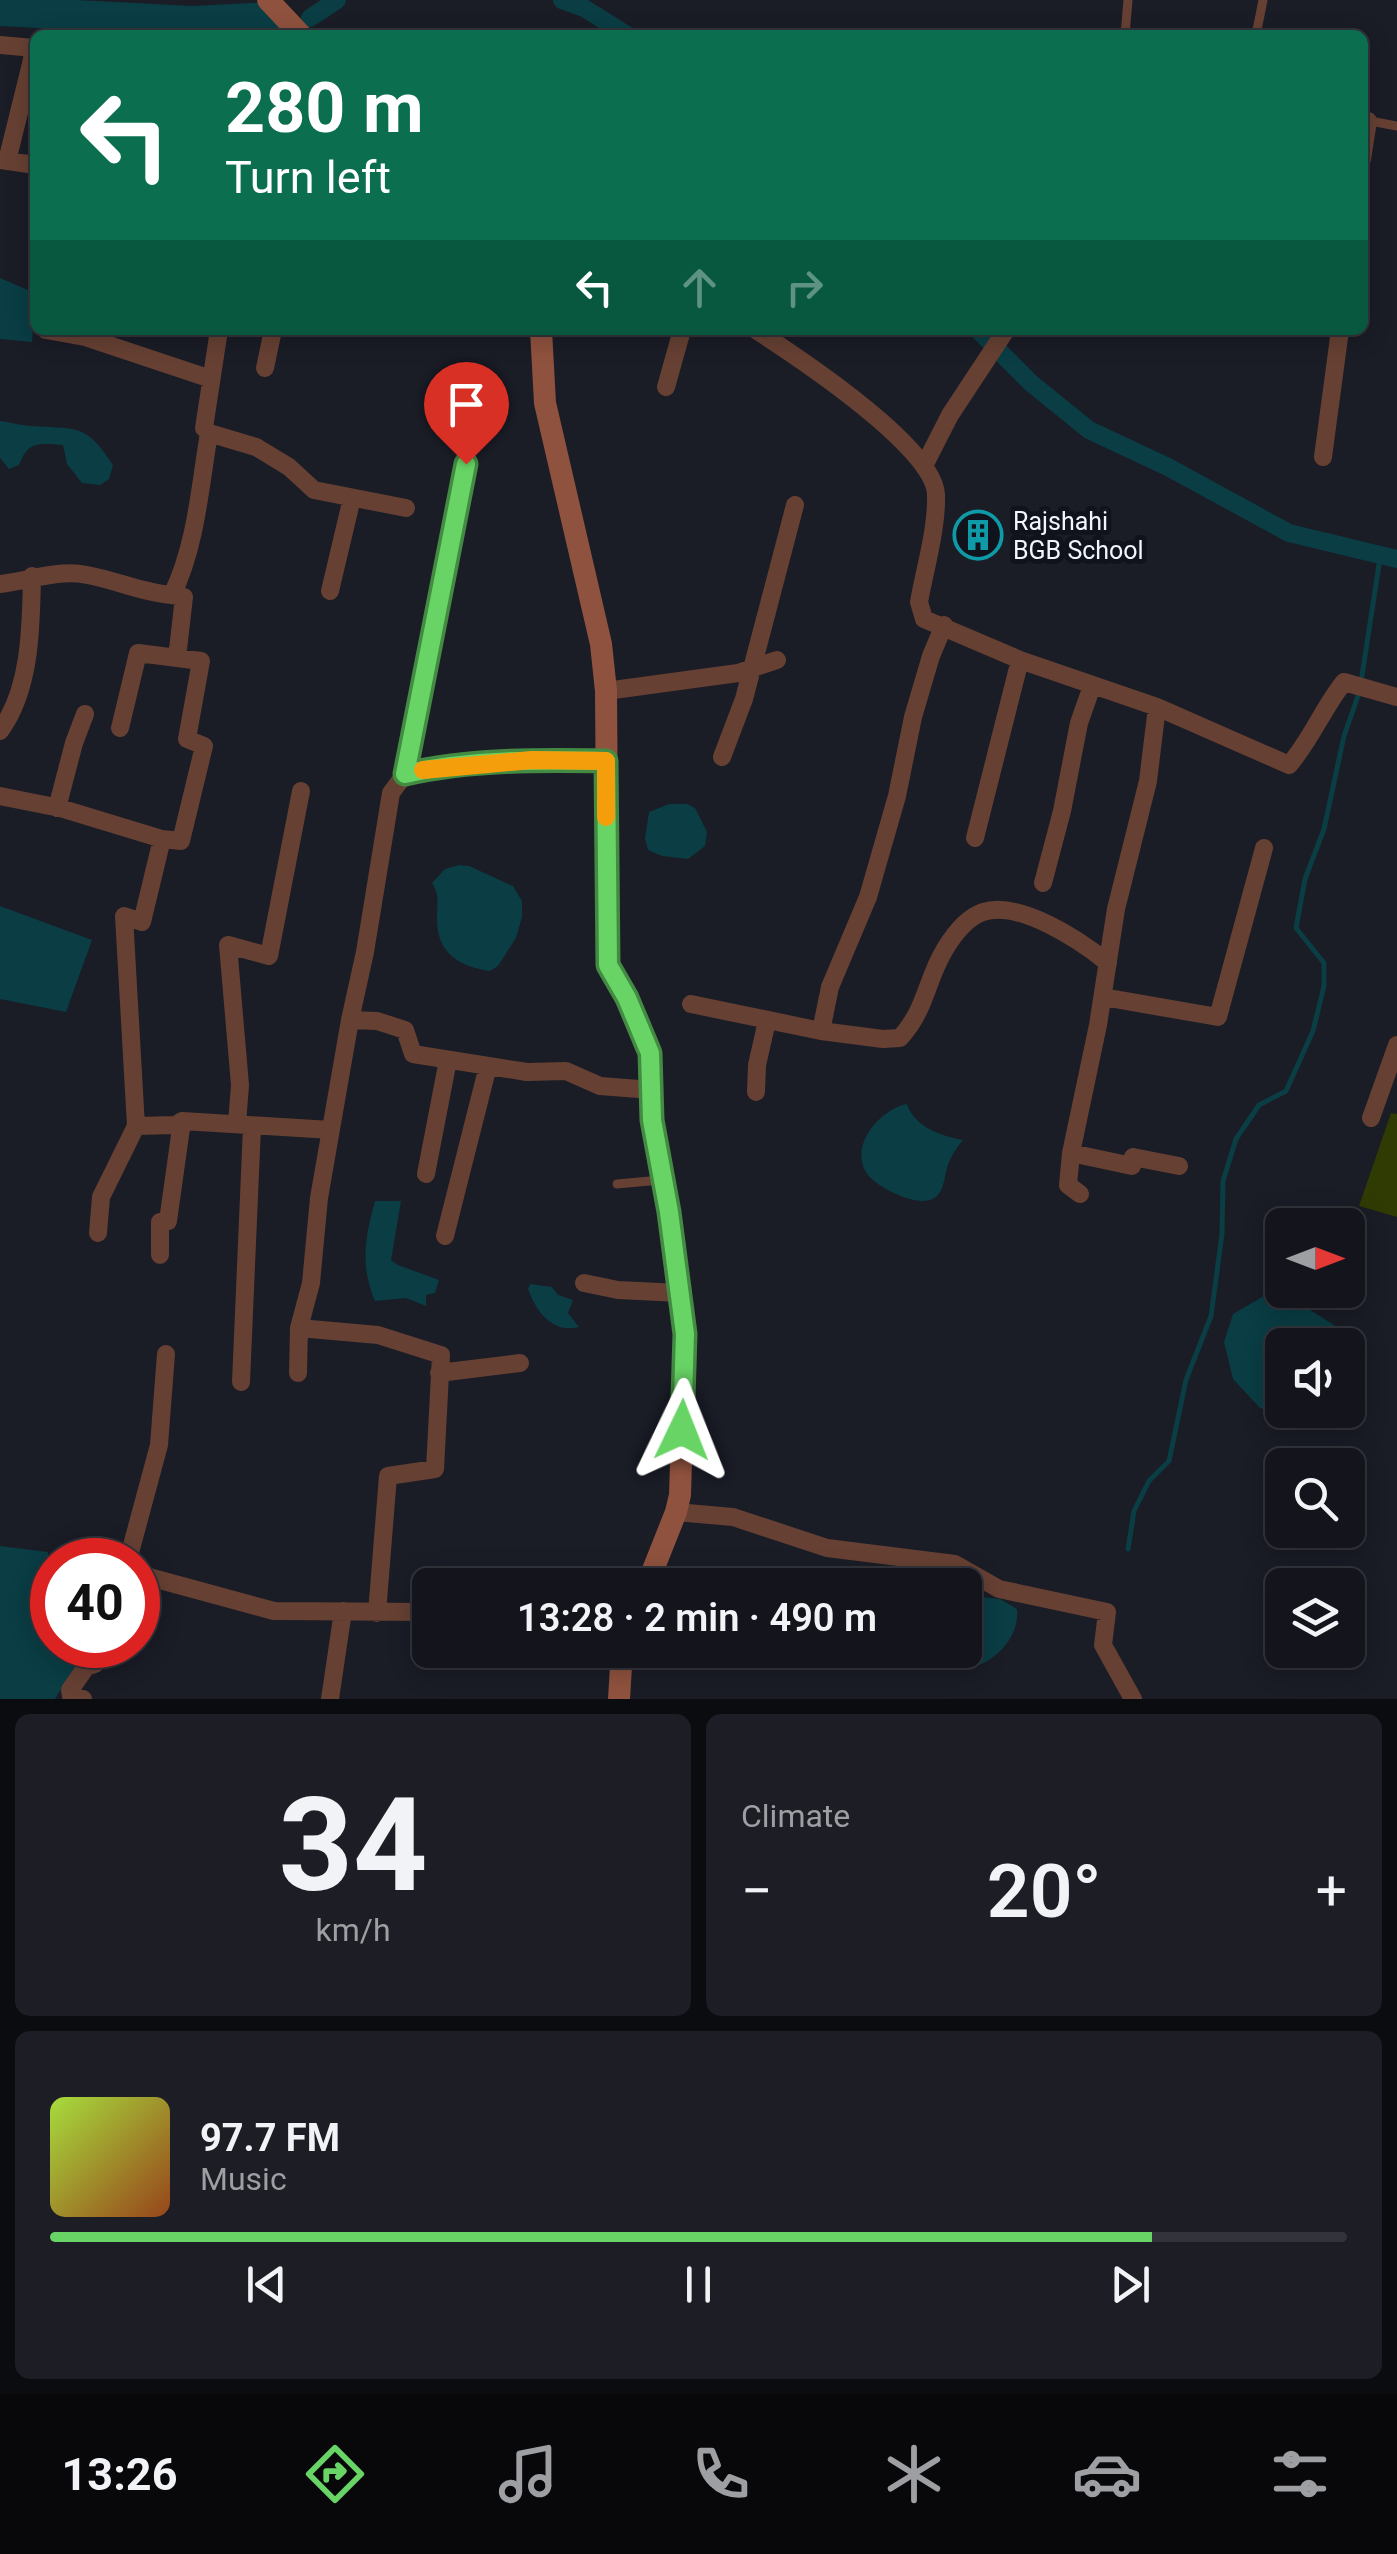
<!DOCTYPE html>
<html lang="en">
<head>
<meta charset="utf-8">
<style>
  :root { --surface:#14151c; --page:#1d1e25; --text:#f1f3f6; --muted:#9d9fa3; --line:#33343b; --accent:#67d465 }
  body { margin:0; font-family:Roboto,sans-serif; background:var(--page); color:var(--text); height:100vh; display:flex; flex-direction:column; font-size:38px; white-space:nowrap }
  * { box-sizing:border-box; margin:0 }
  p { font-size:32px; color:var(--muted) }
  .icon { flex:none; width:55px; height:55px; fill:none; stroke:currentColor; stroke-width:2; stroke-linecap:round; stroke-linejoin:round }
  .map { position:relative; height:1699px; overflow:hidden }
  .side { display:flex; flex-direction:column; gap:15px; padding:15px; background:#0b0c0f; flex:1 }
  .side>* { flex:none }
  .banner { position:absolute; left:30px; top:30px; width:1338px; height:305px; border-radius:15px; box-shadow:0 5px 25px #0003,0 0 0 2px var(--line); background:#0b6e4f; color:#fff; overflow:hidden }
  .needle { width:65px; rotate:90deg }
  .controls { position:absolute; left:1265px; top:1208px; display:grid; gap:20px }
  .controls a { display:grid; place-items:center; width:100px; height:100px; border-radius:15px; background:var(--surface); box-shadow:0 5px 25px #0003,0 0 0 2px var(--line); font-size:50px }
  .speed { position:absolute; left:30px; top:1538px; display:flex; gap:20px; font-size:50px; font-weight:700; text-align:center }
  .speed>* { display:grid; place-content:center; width:130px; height:130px; border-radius:50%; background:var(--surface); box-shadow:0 5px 25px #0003,0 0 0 2px var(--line); line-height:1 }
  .speed .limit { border:15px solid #d22; background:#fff; color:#111 }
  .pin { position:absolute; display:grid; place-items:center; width:85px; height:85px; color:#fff; margin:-102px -42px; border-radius:50% 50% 50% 0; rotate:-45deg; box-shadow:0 0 10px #0007 }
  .pin .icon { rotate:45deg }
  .me { position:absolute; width:110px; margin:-55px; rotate:2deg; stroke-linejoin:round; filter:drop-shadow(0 0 8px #0008) }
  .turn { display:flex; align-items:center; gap:35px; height:210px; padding:0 30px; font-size:45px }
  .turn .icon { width:130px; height:130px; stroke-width:2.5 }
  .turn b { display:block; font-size:70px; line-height:85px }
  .lanes { display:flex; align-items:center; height:95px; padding:0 30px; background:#0003; justify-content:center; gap:50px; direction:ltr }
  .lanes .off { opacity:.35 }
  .big { font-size:75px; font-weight:600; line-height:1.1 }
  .side .widget { flex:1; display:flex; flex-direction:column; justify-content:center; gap:15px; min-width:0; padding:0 35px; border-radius:15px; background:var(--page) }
  .side .dial { align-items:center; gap:0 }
  .dial b { font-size:130px; line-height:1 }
  .song { display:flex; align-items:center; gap:30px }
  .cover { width:120px; height:120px; border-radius:15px; background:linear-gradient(135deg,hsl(80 70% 55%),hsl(20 70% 35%)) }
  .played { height:10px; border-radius:5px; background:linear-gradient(90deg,var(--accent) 85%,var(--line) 85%) }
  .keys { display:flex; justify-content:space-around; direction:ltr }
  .heat { display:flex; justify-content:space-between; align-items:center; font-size:55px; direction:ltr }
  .side .tiles { flex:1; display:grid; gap:15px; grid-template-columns:1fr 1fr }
  .widget:last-child { grid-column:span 2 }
  .trip { position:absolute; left:412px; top:1568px; width:570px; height:100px; border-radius:15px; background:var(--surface); box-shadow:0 5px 25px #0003,0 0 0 2px var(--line); font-weight:600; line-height:100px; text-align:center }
  .dock { display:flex; height:160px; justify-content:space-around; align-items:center; background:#08080b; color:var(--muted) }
  .dock .icon { width:70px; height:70px }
  .dock .on { color:var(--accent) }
  .dock b { font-size:45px; color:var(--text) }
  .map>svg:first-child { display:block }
  .green { fill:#2f3b03 }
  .water { fill:#0a3d44 }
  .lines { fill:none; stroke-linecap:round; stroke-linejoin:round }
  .stream { stroke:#0a3d44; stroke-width:5 }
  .canal { stroke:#0a3d44; stroke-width:18 }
  .river { stroke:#0a3d44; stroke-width:30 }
  .lane { stroke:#664033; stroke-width:9 }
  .street { stroke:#664033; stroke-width:18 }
  .secondary { stroke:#8f523e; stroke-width:22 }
  .route-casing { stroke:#438a42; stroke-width:25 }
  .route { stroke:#67d465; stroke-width:18 }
  .slow { stroke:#f59e0b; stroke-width:18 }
  .labels { text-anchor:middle; stroke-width:10; stroke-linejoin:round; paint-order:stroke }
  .poi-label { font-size:25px; fill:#f3f4fc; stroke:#11131c; text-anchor:start }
</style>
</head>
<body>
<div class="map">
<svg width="1397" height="1699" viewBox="0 0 1397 1699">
  <rect width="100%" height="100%" fill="#1a1c26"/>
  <path class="green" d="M 1391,1113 L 1397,1114 L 1397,1217 L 1359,1206 Z"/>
  <path class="water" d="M 0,278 L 35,293 L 32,342 L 0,339 Z
    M 0,421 C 11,422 22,426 32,426 C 77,429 87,424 113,465 L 109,479 L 100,485 L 82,483 L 67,464 L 63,445 C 38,443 28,441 19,465 L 9,469 L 0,458 Z
    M 669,804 L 687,804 L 695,808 L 707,832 L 705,846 L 688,859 L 662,856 L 648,850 L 645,838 L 649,812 Z
    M 459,865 L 469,866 L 513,886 L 522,901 L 522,917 L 516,938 L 498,966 L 490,971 C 461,967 438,954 437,922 C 436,906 441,897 432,883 L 445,869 Z
    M 0,906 L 92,940 L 66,1012 L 0,999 Z
    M 907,1104 C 914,1127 942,1136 963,1140 C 958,1146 953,1153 950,1160 C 944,1171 946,1187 937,1196 C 922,1211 878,1188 868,1175 C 847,1147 880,1109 907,1104 Z
    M 375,1201 L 401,1201 L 391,1260 L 398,1265 L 439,1280 L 435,1293 L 426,1295 L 426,1306 L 406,1298 L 375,1301 C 360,1267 365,1236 375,1201 Z
    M 530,1284 L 552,1287 L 558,1295 L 573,1300 L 568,1313 L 579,1327 C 552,1334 536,1311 528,1289 Z
    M 1264,1296 L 1307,1308 L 1353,1337 L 1355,1367 L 1348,1401 L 1348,1345 L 1282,1345 L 1282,1410 L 1339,1410 L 1329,1422 L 1312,1426 L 1260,1408 L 1233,1379 L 1224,1342 L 1233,1314 Z
    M 0,1546 L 48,1552 L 48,1603 L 52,1612 L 52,1645 L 71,1645 L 79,1660 L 55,1699 L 0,1699 Z
    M 965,1591 L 971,1596 L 1000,1599 L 1017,1609 C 1022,1658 946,1694 929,1650 L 965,1650 Z"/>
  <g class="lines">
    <path class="stream" d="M 1361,682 L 1380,558
      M 1128,1549 L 1134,1511 L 1149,1481 L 1169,1461 L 1186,1380 L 1211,1316 L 1222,1234 L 1223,1181 L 1236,1139 L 1259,1105 L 1286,1091 L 1313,1031 L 1324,986 L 1324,963 L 1296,928 L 1305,879 L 1324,829 L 1344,736 L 1359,693"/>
    <path class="canal" d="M 562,0 L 584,8 L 627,35
      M 310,18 L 337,0
      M 978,330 L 1031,383 L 1089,430 L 1168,467 L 1289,533 L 1397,559"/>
    <path class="river" d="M 0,11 L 192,21 L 274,17"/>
    <path class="lane" d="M 1125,35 L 1128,0
      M 1256,35 L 1263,0
      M 1365,120 L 1397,126
      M 617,1184 L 661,1180"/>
    <path class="street" d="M 0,45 L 34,48 L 31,64 L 35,64
      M 1362,159 L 1368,121
      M 0,160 L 35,165
      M 7,161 L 31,64
      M 46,330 L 85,337 L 211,379
      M 756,330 C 796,356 936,448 936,495 C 937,529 925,568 919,602 L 924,619 L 1020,660 L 1157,707 L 1289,765 C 1311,740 1323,708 1344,682 L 1397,697
      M 265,368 L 273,330
      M 666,387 L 682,330
      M 209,433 L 256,447 L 289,467 L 314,490 L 406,508
      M 1323,457 L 1340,330
      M 925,464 L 950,415 L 1006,330
      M 0,584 C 29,581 57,569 87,575 C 116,580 142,593 172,595 C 196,546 200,487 209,433 L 204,428 L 219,330
      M 330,591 L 352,498
      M 172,595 L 184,597 L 177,658
      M 944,625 L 931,656 L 913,717 L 897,796 L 868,897 L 830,987 L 821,1031 L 883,1039 L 900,1038 C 927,1008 926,980 945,949 C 954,934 966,918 983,912 C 1020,900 1081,941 1108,963
      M 606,691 L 738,673 L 777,660
      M 1157,707 L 1148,781 L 1116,909 L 1098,1025 L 1071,1153 L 1132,1166 L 1133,1157 L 1179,1166
      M 120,728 L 138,653 L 201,661 L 187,739 L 204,746 L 181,841 L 162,839
      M 0,731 C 31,689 31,626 32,576
      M 722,757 L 744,699 L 795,505
      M 607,761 C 539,760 471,759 405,774 L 391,793 L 365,952 L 350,1020 L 377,1021 L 405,1030 L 413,1054 L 527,1072 L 566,1071 L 600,1086 L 652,1090
      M 405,774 L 466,464
      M 0,796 L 60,808 L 162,839 L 142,922 L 124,916 L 136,1126 L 176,1125 L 182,1121
      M 57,808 L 74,743 L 85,714
      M 975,838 L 1020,660
      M 1043,883 L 1062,811 L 1079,723 L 1092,686
      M 1103,997 L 1218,1017 L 1264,848
      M 691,1004 L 821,1031
      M 756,1092 L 757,1065 L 767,1021
      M 1371,1118 L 1397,1045
      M 237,1124 L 240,1085 L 228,945 L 269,956 L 301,791
      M 1071,1153 L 1068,1185 L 1080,1194
      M 426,1174 L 448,1060
      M 98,1233 L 101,1197 L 136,1126
      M 445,1236 L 488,1066
      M 160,1255 L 160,1222 L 168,1221 L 182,1121 L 331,1130
      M 584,1283 L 618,1290 L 680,1293
      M 299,1328 L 378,1335 L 441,1355 L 435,1469 L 388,1476 L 377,1613
      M 298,1373 L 299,1328 L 311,1283 L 319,1198 L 350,1020
      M 439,1373 L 520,1363
      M 241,1382 L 252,1127
      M 676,1512 L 733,1517 L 827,1548 L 955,1564 L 999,1589 L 1107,1612 L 1103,1645 L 1133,1699
      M 128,1560 L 159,1445 L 166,1354
      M 138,1574 L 274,1611 L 430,1612
      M 547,1585 C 581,1573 608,1572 643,1581 L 645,1585
      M 83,1699 L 71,1696 L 70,1690 L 86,1667 L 95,1664 L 99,1645
      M 330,1699 L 343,1611"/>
    <path class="secondary" d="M 268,0 L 301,35
      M 541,330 L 545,403 L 601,644 L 606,691 L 608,965 L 627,998 L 650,1053 L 652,1120 L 669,1212 L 685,1334 L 680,1495 L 676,1512 L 647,1585
      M 619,1699 L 622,1650"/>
  </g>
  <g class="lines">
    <g class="route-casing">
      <path id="route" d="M 466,464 L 405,774 C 471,759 539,760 606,761 L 608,965 L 627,998 L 650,1053 L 652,1120 L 669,1212 L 685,1334 L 682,1430"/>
    </g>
    <use href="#route" class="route"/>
    <path class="slow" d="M 423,770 L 532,760 L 606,761 L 606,817"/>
  </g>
  <defs>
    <g id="building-ring" transform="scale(2.5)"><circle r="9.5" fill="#11131c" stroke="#0f9aa8" stroke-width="1.5"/><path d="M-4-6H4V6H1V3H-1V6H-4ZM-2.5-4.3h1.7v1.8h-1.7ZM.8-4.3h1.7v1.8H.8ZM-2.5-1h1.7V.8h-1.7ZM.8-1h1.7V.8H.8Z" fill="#0f9aa8"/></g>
  </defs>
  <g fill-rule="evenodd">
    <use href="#building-ring" x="978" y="535"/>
  </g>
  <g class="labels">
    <g class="poi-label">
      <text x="1013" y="530">Rajshahi<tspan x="1013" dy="29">BGB School</tspan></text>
    </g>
  </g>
</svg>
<div class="controls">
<a><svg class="needle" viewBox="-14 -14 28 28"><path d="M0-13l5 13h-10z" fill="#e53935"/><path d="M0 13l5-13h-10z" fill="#9d9fa3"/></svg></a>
<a><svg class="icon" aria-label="sound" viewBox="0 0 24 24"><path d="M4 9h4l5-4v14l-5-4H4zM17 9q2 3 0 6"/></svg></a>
<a><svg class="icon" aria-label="search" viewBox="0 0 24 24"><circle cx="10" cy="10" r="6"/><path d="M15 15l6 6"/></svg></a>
<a><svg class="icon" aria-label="layers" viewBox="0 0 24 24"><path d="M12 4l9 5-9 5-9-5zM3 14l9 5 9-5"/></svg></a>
</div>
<div class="speed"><div class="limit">40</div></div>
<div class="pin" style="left:466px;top:464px;background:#d93025"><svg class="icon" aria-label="arrive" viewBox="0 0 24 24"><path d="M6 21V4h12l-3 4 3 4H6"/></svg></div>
<svg class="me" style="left:682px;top:1430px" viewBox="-20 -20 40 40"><path d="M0-17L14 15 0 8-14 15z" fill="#67d465" stroke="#fff" stroke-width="4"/></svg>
<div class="trip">13:28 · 2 min · 490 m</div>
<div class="banner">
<div class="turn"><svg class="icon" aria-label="left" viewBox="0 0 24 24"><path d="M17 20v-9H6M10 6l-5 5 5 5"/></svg><div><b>280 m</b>Turn left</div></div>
<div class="lanes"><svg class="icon" aria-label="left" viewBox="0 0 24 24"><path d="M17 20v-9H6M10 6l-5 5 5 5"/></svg><svg class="icon off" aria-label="ahead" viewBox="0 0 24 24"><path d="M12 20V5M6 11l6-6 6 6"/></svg><svg class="icon off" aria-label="right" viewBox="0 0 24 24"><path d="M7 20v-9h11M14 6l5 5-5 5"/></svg></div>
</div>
</div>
<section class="side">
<div class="tiles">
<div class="widget dial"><b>34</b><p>km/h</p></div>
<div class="widget"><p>Climate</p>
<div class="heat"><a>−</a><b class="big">20°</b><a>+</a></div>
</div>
<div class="widget">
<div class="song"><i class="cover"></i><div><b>97.7 FM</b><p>Music</p></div></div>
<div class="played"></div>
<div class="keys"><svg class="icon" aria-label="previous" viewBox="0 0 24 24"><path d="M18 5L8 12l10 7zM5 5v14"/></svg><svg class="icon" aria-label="pause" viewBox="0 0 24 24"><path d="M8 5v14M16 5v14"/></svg><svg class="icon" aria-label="next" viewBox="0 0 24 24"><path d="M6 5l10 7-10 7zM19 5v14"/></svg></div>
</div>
</div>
</section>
<nav class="dock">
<b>13:26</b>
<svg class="icon on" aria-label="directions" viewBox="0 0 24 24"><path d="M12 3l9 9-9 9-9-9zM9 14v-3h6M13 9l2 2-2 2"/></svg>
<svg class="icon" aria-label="music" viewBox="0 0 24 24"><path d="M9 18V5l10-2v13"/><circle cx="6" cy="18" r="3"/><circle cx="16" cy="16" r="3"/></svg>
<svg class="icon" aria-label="phone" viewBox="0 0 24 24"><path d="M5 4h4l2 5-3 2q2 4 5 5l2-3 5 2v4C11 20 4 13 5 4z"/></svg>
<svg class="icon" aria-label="climate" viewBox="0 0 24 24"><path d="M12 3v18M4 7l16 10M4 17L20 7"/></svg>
<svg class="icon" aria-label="car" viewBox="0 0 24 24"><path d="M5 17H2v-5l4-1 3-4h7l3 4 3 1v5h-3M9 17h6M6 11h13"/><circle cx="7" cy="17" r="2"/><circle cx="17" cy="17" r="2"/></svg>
<svg class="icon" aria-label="filters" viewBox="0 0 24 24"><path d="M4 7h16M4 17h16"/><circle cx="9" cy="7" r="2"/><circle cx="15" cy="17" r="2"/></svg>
</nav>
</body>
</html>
